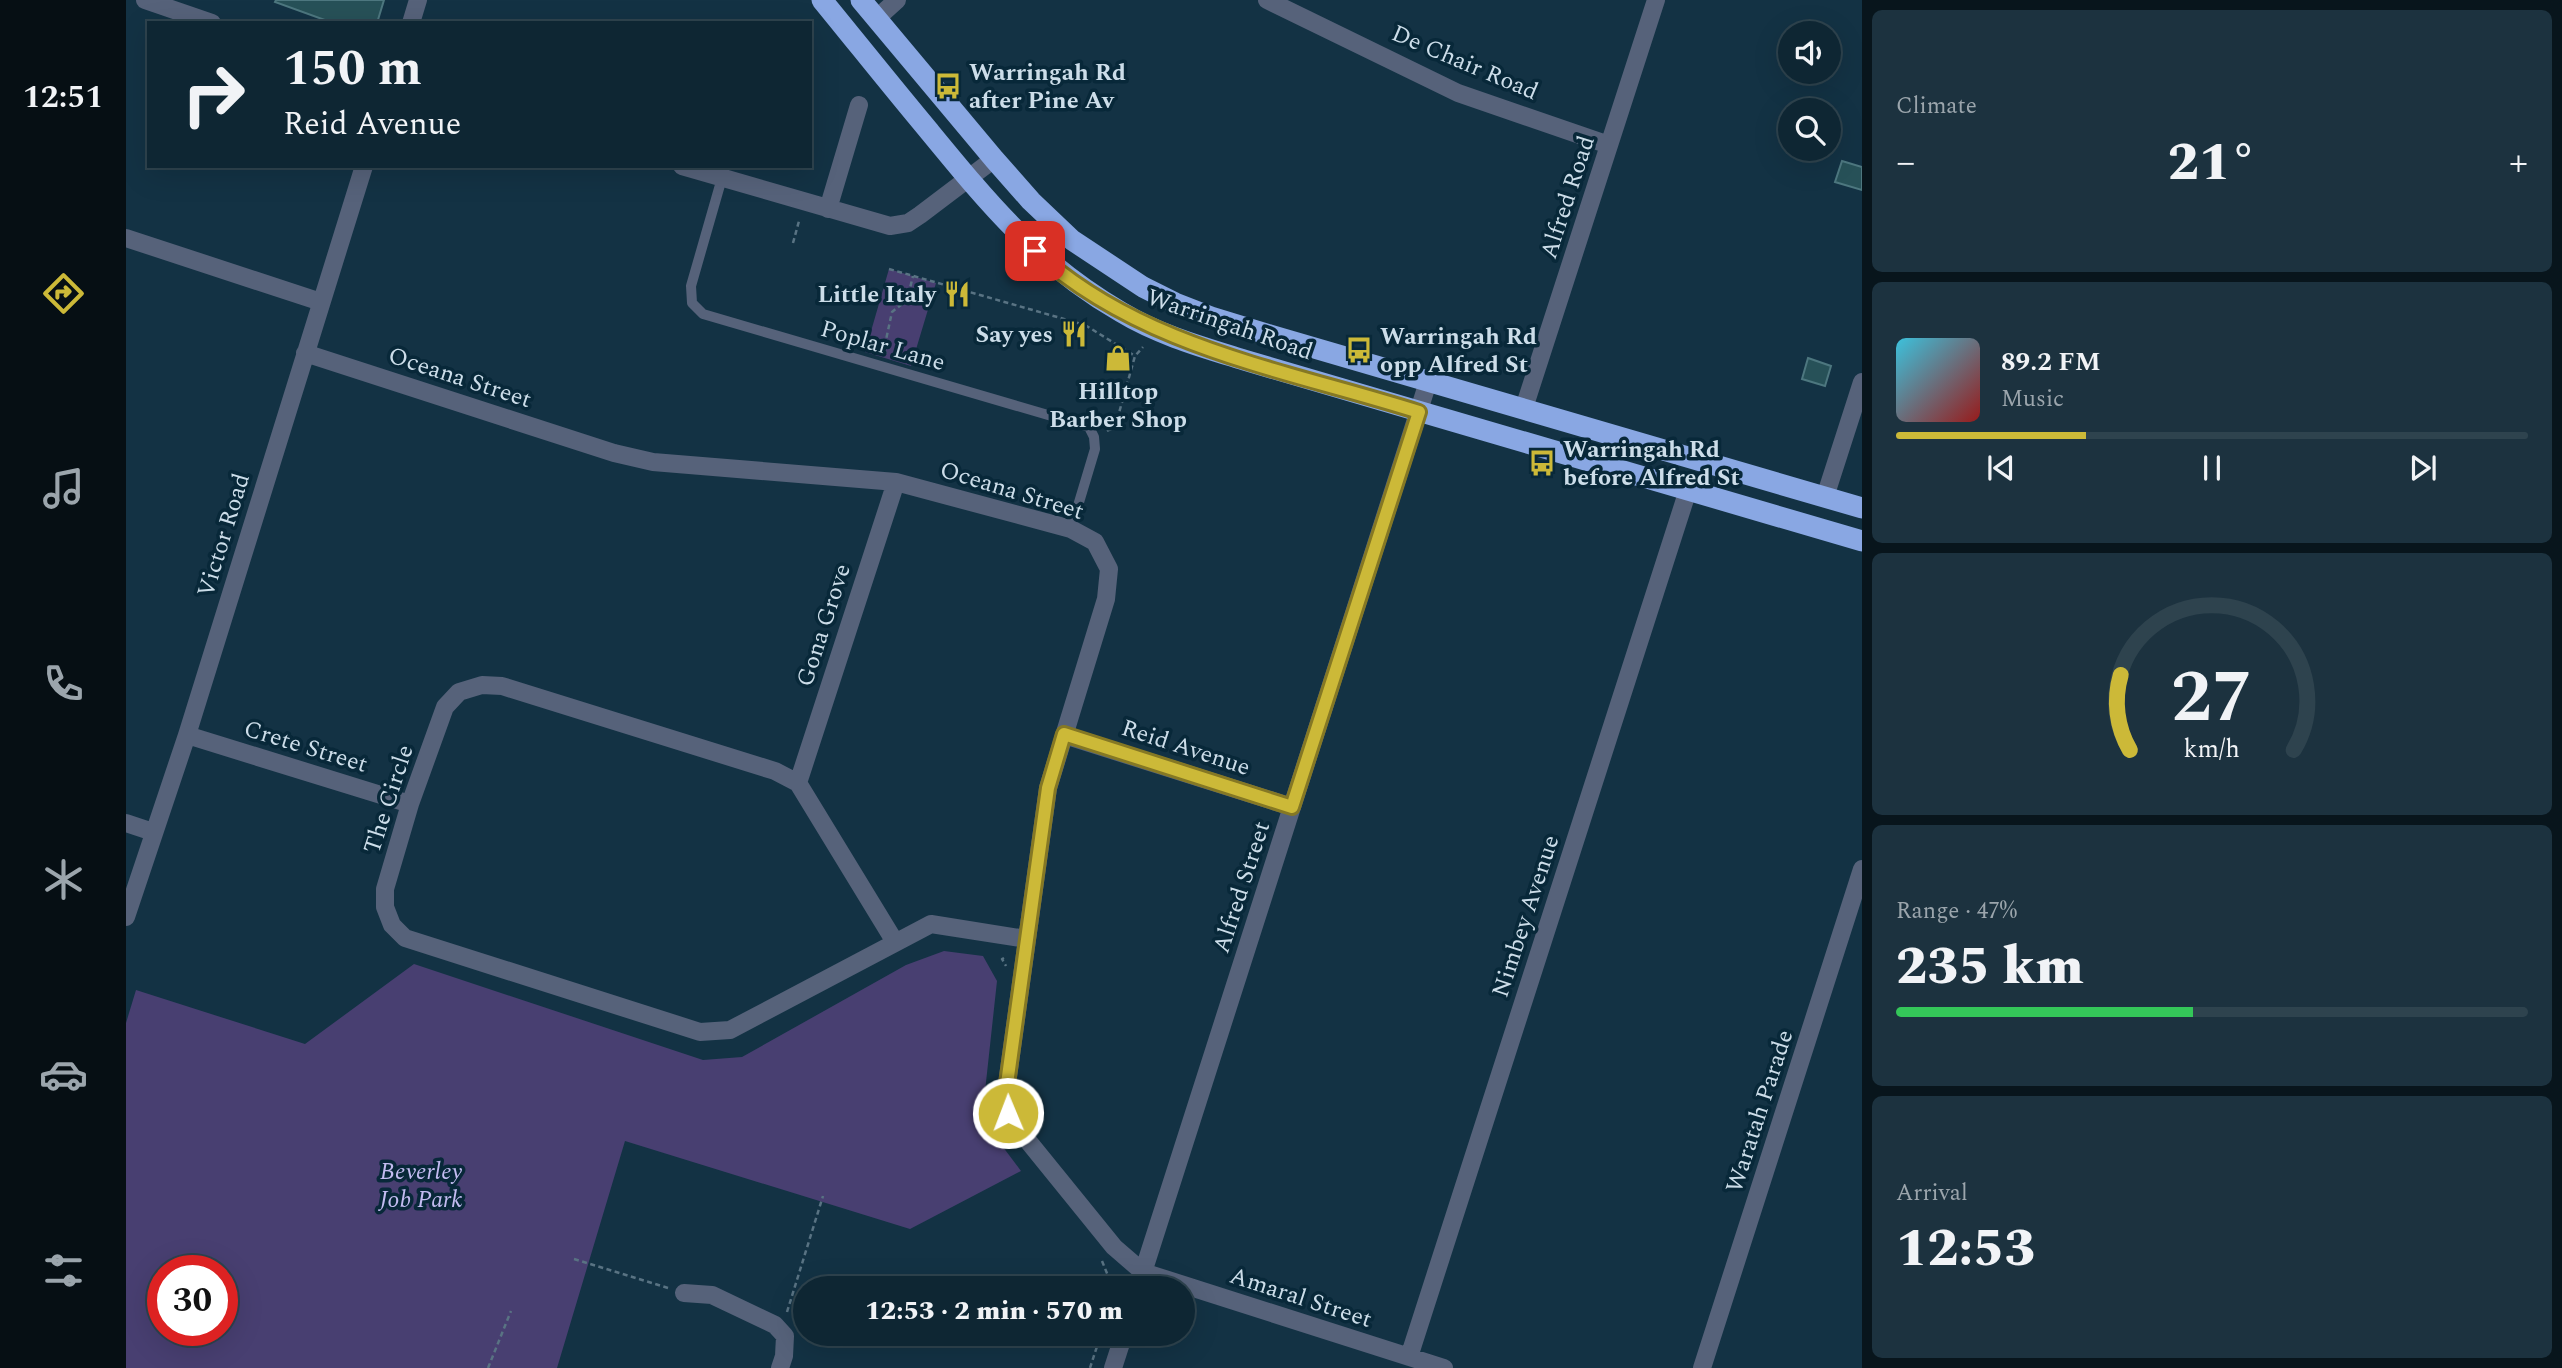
<!DOCTYPE html>
<html lang="en">
<head>
<meta charset="utf-8">
<style>
  :root { --surface:#0e2633; --page:#1c323f; --text:#f1f3f6; --muted:#9ba5ac; --line:#2e434e; --accent:#ccb938 }
  body { margin:0; font-family:Spectral,serif; background:var(--page); color:var(--text); height:100vh; display:flex; flex-direction:column; font-size:26px; white-space:nowrap }
  * { box-sizing:border-box; margin:0 }
  p { font-size:23px; color:var(--muted) }
  .icon { flex:none; width:38px; height:38px; fill:none; stroke:currentColor; stroke-width:2; stroke-linecap:round; stroke-linejoin:round }
  .map { position:relative; flex:1; overflow:hidden }
  .sheet { display:flex; flex-direction:column; gap:10px; padding:10px; background:#08151c; width:700px }
  .sheet>* { flex:none }
  .banner { position:absolute; left:21px; top:21px; width:665px; height:147px; border-radius:0px; box-shadow:0 7px 28px #0002,0 0 0 2px var(--line); background:#0e2633; color:var(--text); overflow:hidden }
  .tools { position:absolute; left:1652px; top:21px; display:grid; gap:14px }
  .tools a { display:grid; place-items:center; width:63px; height:63px; border-radius:50%; background:var(--surface); box-shadow:0 7px 28px #0002,0 0 0 2px var(--line); font-size:35px }
  .speed { position:absolute; left:21px; top:1255px; display:flex; gap:14px; font-size:35px; font-weight:700; text-align:center }
  .speed>* { display:grid; place-content:center; width:91px; height:91px; border-radius:50%; background:var(--surface); box-shadow:0 7px 28px #0002,0 0 0 2px var(--line); line-height:1 }
  .speed .limit { border:10px solid #d22; background:#fff; color:#111 }
  .pin { position:absolute; display:grid; place-items:center; width:60px; height:60px; color:#fff; margin:-30px; border-radius:14px; box-shadow:0 4px 10px #0006 }
  .me { position:absolute; width:77px; margin:-38px; rotate:359deg; stroke-linejoin:round; filter:drop-shadow(0 0 5px #0008) }
  .turn { display:flex; align-items:center; gap:24px; height:147px; padding:0 21px; font-size:32px }
  .turn .icon { width:91px; height:91px; stroke-width:2.5 }
  .turn b { display:block; font-size:49px; line-height:60px }
  .big { font-size:52px; font-weight:800; line-height:1.1 }
  .sheet .widget { flex:1; display:flex; flex-direction:column; justify-content:center; gap:10px; min-width:0; padding:0 24px; border-radius:10px; background:var(--page) }
  .sheet .dial { align-items:center; gap:0 }
  .dial svg { height:182px; overflow:visible; fill:none; stroke:var(--line); stroke-width:7; stroke-linecap:round; text-anchor:middle }
  .dial text { fill:var(--text); stroke:none }
  .song { display:flex; align-items:center; gap:21px }
  .cover { width:84px; height:84px; border-radius:10px; background:linear-gradient(135deg,hsl(190 70% 55%),hsl(0 70% 35%)) }
  .played { height:7px; border-radius:4px; background:linear-gradient(90deg,var(--accent) 30%,var(--line) 30%) }
  .keys { display:flex; justify-content:space-around; direction:ltr }
  .heat { display:flex; justify-content:space-between; align-items:center; font-size:38px; direction:ltr }
  .charge { height:10px; border-radius:5px; background:linear-gradient(90deg,#34c759 47%,var(--line) 0) }
  .trip { position:absolute; left:667px; top:1276px; width:402px; height:70px; border-radius:35px; background:var(--surface); box-shadow:0 7px 28px #0002,0 0 0 2px var(--line); font-weight:800; line-height:70px; text-align:center }
  main { display:flex; flex:1; min-height:0 }
  .menu { display:flex; flex-direction:column; width:126px; justify-content:space-around; align-items:center; background:#060f14; color:var(--muted) }
  .menu .icon { width:49px; height:49px }
  .menu .current { color:var(--accent) }
  .menu b { font-size:32px; color:var(--text) }
  .map>svg:first-child { display:block }
  .green { fill:#483f71; fill-rule:evenodd }
  .building { fill:#275158; stroke:#4d777f; stroke-width:2 }
  .lines { fill:none; stroke-linecap:round; stroke-linejoin:round }
  .path { stroke:#597383; stroke-width:2.5; stroke-dasharray:5 3.5; stroke-linecap:butt }
  .lane { stroke:#56627a; stroke-width:10 }
  .street { stroke:#56627a; stroke-width:18 }
  .highway { stroke:#89a7e3; stroke-width:21 }
  .route-casing { stroke:#857824; stroke-width:18 }
  .route { stroke:#ccb938; stroke-width:12 }
  .labels { text-anchor:middle; stroke-width:7; stroke-linejoin:round; paint-order:stroke }
  .street-label { font-size:24px; fill:#ccdde9; stroke:#082839 }
  .poi-label { font-size:24px; font-weight:bold; fill:#ccdde9; stroke:#082839; text-anchor:start }
  .park-label { font-size:24px; font-style:italic; fill:#c3bcf1; stroke:#082839 }
</style>
</head>
<body>
<main>
<nav class="menu">
<b>12:51</b>
<svg class="icon current" aria-label="directions" viewBox="0 0 24 24"><path d="M12 3l9 9-9 9-9-9zM9 14v-3h6M13 9l2 2-2 2"/></svg>
<svg class="icon" aria-label="music" viewBox="0 0 24 24"><path d="M9 18V5l10-2v13"/><circle cx="6" cy="18" r="3"/><circle cx="16" cy="16" r="3"/></svg>
<svg class="icon" aria-label="phone" viewBox="0 0 24 24"><path d="M5 4h4l2 5-3 2q2 4 5 5l2-3 5 2v4C11 20 4 13 5 4z"/></svg>
<svg class="icon" aria-label="climate" viewBox="0 0 24 24"><path d="M12 3v18M4 7l16 10M4 17L20 7"/></svg>
<svg class="icon" aria-label="car" viewBox="0 0 24 24"><path d="M5 17H2v-5l4-1 3-4h7l3 4 3 1v5h-3M9 17h6M6 11h13"/><circle cx="7" cy="17" r="2"/><circle cx="17" cy="17" r="2"/></svg>
<svg class="icon" aria-label="filters" viewBox="0 0 24 24"><path d="M4 7h16M4 17h16"/><circle cx="9" cy="7" r="2"/><circle cx="15" cy="17" r="2"/></svg>
</nav>
<div class="map">
<svg width="1736" height="1368" viewBox="0 0 1736 1368">
  <rect width="100%" height="100%" fill="#133244"/>
  <path class="green" d="M 763,269 L 810,283 L 785,366 L 739,352 Z
    M 818,951 L 857,956 L 871,981 L 856,1119 L 895,1171 L 784,1229 L 499,1141 L 431,1368 L 0,1368 L 0,1023 L 10,990 L 179,1044 L 288,964 L 577,1060 L 616,1057 L 780,965 ZM 37,1270 L 96,1270 L 96,1330 L 37,1330 Z"/>
  <path class="building" d="M 150,0 L 258,0 L 251,23 L 207,23 L 149,2 Z
    M 1716,161 L 1736,167 L 1736,190 L 1709,182 Z
    M 1682,358 L 1705,366 L 1699,386 L 1676,379 Z"/>
  <g class="lines">
    <path class="path" d="M 667,243 L 673,221
      M 763,269 L 959,325 L 1009,356
      M 760,354 L 758,349 L 766,312 L 781,300 L 787,276
      M 981,431 L 989,427 L 1009,356 L 1017,347
      M 878,958 L 876,959 L 880,966
      M 448,1259 L 542,1288
      M 976,1261 L 987,1288
      M 989,1288 L 992,1280
      M 661,1312 L 697,1196
      M 362,1368 L 385,1311
      M 964,1368 L 975,1334"/>
    <path class="lane" d="M 596,178 L 565,286 L 566,303 L 577,314 L 963,427 L 968,437 L 969,449 L 945,529"/>
    <path class="street" d="M 19,0 L 86,23
      M 1141,0 L 1332,93 L 1483,145
      M 750,19 L 771,0
      M 285,23 L 292,0
      M 556,166 L 764,226 L 782,223 L 794,215 L 868,159
      M 702,209 L 733,105
      M 0,238 L 195,302
      M 179,353 L 488,453 L 527,462 L 770,482 L 945,529 L 969,542 L 983,569 L 980,599 L 922,788 L 880,1091 L 885,1120 L 988,1247 L 1017,1272 L 1318,1368
      M 1398,408 L 1530,0
      M 1699,497 L 1736,382
      M 61,735 L 284,804
      M 938,735 L 1166,807
      M 672,783 L 770,482
      M 0,823 L 27,832
      M 0,917 L 61,735 L 238,166
      M 769,942 L 672,783 L 649,771 L 376,686 L 356,685 L 333,692 L 319,707 L 284,804 L 259,889 L 259,907 L 266,925 L 279,938 L 574,1032 L 604,1030 L 805,924 L 900,939
      M 1012,1288 L 1302,382
      M 558,1293 L 586,1295 L 649,1325 L 659,1336 L 658,1356 L 654,1368
      M 1283,1357 L 1562,490
      M 987,1368 L 998,1334
      M 1576,1368 L 1736,869"/>
    <path class="highway" d="M 696,0 C 732,44 767,88 803,131 C 863,204 912,264 995,312 C 1033,335 1076,347 1118,360 L 1736,541
      M 735,0 L 868,159 L 905,201 L 946,240 L 1017,287 L 1049,303 L 1085,317 L 1144,335 L 1736,508"/>
  </g>
  <g class="lines">
    <g class="route-casing">
      <path id="route" d="M 882,1113 L 880,1091 L 922,788 L 938,734 L 1166,807 L 1293,412 C 1161,370 1015,348 909,251"/>
    </g>
    <use href="#route" class="route"/>
  </g>
  <defs>
    <g id="bus-bare" transform="scale(2.1)"><path d="M-5-6H5V4H4V6H2V4H-2V6H-4V4H-5ZM-3.5-4V0h7V-4ZM-3.5 1.2v1.5H-2V1.2ZM2 1.2v1.5H3.5V1.2Z" fill="#ccb938" stroke="#082839" stroke-width="2.5" paint-order="stroke"/></g>
    <g id="restaurant-bare" transform="scale(2.1)"><path d="M-5-6h1v4h1v-4h1v4h1v-4h1v5L-1.5 .5V6h-2V.5L-5-1ZM5-6V6H3V1.5H1.5Q1.5-4 5-6Z" fill="#ccb938" stroke="#082839" stroke-width="2.5" paint-order="stroke"/></g>
    <g id="shop-bare" transform="scale(2.1)"><path d="M-5-2.5h2.3a2.7 3.5 0 0 1 5.4 0H5L5.5 6h-11ZM-1.5-2.5h3a1.5 2.3 0 0 0-3 0Z" fill="#ccb938" stroke="#082839" stroke-width="2.5" paint-order="stroke"/></g>
  </defs>
  <g fill-rule="evenodd">
    <use href="#bus-bare" x="822" y="86"/>
    <use href="#restaurant-bare" x="831" y="294"/>
    <use href="#restaurant-bare" x="948" y="334"/>
    <use href="#bus-bare" x="1233" y="350"/>
    <use href="#shop-bare" x="992" y="358"/>
    <use href="#bus-bare" x="1416" y="463"/>
  </g>
  <g class="labels">
    <g class="street-label">
      <text transform="translate(1339 62) rotate(23)" y="8">De Chair Road</text>
      <text transform="translate(1441 197) rotate(-72)" y="8">Alfred Road</text>
      <text transform="translate(1104 324) rotate(19)" y="8">Warringah Road</text>
      <text transform="translate(757 345) rotate(16)" y="8">Poplar Lane</text>
      <text transform="translate(334 377) rotate(18)" y="8">Oceana Street</text>
      <text transform="translate(886 490) rotate(17)" y="8">Oceana Street</text>
      <text transform="translate(97 535) rotate(-73)" y="8">Victor Road</text>
      <text transform="translate(697 625) rotate(-72)" y="8">Gona Grove</text>
      <text transform="translate(180 746) rotate(17)" y="8">Crete Street</text>
      <text transform="translate(1060 747) rotate(18)" y="8">Reid Avenue</text>
      <text transform="translate(262 799) rotate(-72)" y="8">The Circle</text>
      <text transform="translate(1115 887) rotate(-72)" y="8">Alfred Street</text>
      <text transform="translate(1399 916) rotate(-72)" y="8">Nimbey Avenue</text>
      <text transform="translate(1633 1111) rotate(-72)" y="8">Waratah Parade</text>
      <text transform="translate(1175 1297) rotate(18)" y="8">Amaral Street</text>
    </g>
    <g class="poi-label">
      <text x="843" y="80">Warringah Rd<tspan x="843" dy="28">after Pine Av</tspan></text>
      <text x="810" y="302" text-anchor="end">Little Italy</text>
      <text x="927" y="342" text-anchor="end">Say yes</text>
      <text x="1254" y="344">Warringah Rd<tspan x="1254" dy="28">opp Alfred St</tspan></text>
      <text x="992" y="399" text-anchor="middle">Hilltop<tspan x="992" dy="28">Barber Shop</tspan></text>
      <text x="1437" y="457">Warringah Rd<tspan x="1437" dy="28">before Alfred St</tspan></text>
    </g>
    <g class="park-label">
      <text x="295" y="1179">Beverley<tspan x="295" dy="28">Job Park</tspan></text>
    </g>
  </g>
</svg>
<div class="tools">
<a><svg class="icon" aria-label="sound" viewBox="0 0 24 24"><path d="M4 9h4l5-4v14l-5-4H4zM17 9q2 3 0 6"/></svg></a>
<a><svg class="icon" aria-label="search" viewBox="0 0 24 24"><circle cx="10" cy="10" r="6"/><path d="M15 15l6 6"/></svg></a>
</div>
<div class="speed"><div class="limit">30</div></div>
<div class="pin" style="left:909px;top:251px;background:#d93025"><svg class="icon" aria-label="arrive" viewBox="0 0 24 24"><path d="M6 21V4h12l-3 4 3 4H6"/></svg></div>
<svg class="me" style="left:882px;top:1113px" viewBox="-20 -20 40 40"><circle r="17" fill="#ccb938" stroke="#fff" stroke-width="3"/><path d="M0-11L8 9 0 5-8 9z" fill="#fff"/></svg>
<div class="trip">12:53 · 2 min · 570 m</div>
<div class="banner">
<div class="turn"><svg class="icon" aria-label="right" viewBox="0 0 24 24"><path d="M7 20v-9h11M14 6l5 5-5 5"/></svg><div><b>150 m</b>Reid Avenue</div></div>
</div>
</div>
<section class="sheet">
<div class="widget"><p>Climate</p>
<div class="heat"><a>−</a><b class="big">21°</b><a>+</a></div>
</div>
<div class="widget">
<div class="song"><i class="cover"></i><div><b>89.2 FM</b><p>Music</p></div></div>
<div class="played"></div>
<div class="keys"><svg class="icon" aria-label="previous" viewBox="0 0 24 24"><path d="M18 5L8 12l10 7zM5 5v14"/></svg><svg class="icon" aria-label="pause" viewBox="0 0 24 24"><path d="M8 5v14M16 5v14"/></svg><svg class="icon" aria-label="next" viewBox="0 0 24 24"><path d="M6 5l10 7-10 7zM19 5v14"/></svg></div>
</div>
<div class="widget dial"><svg viewBox="0 0 100 80">
<path d="M14 69A42 42 0 1 1 86 69"/>
<path d="M14 69A42 42 0 0 1 10 36" stroke="#ccb938"/>
<text x="50" y="56" font-size="32" font-weight="700">27</text>
<text x="50" y="72" font-size="11">km/h</text>
</svg></div>
<div class="widget"><p>Range · 47%</p><b class="big">235 km</b><div class="charge"></div></div>
<div class="widget"><p>Arrival</p><b class="big">12:53</b></div>
</section>
</main>
</body>
</html>
